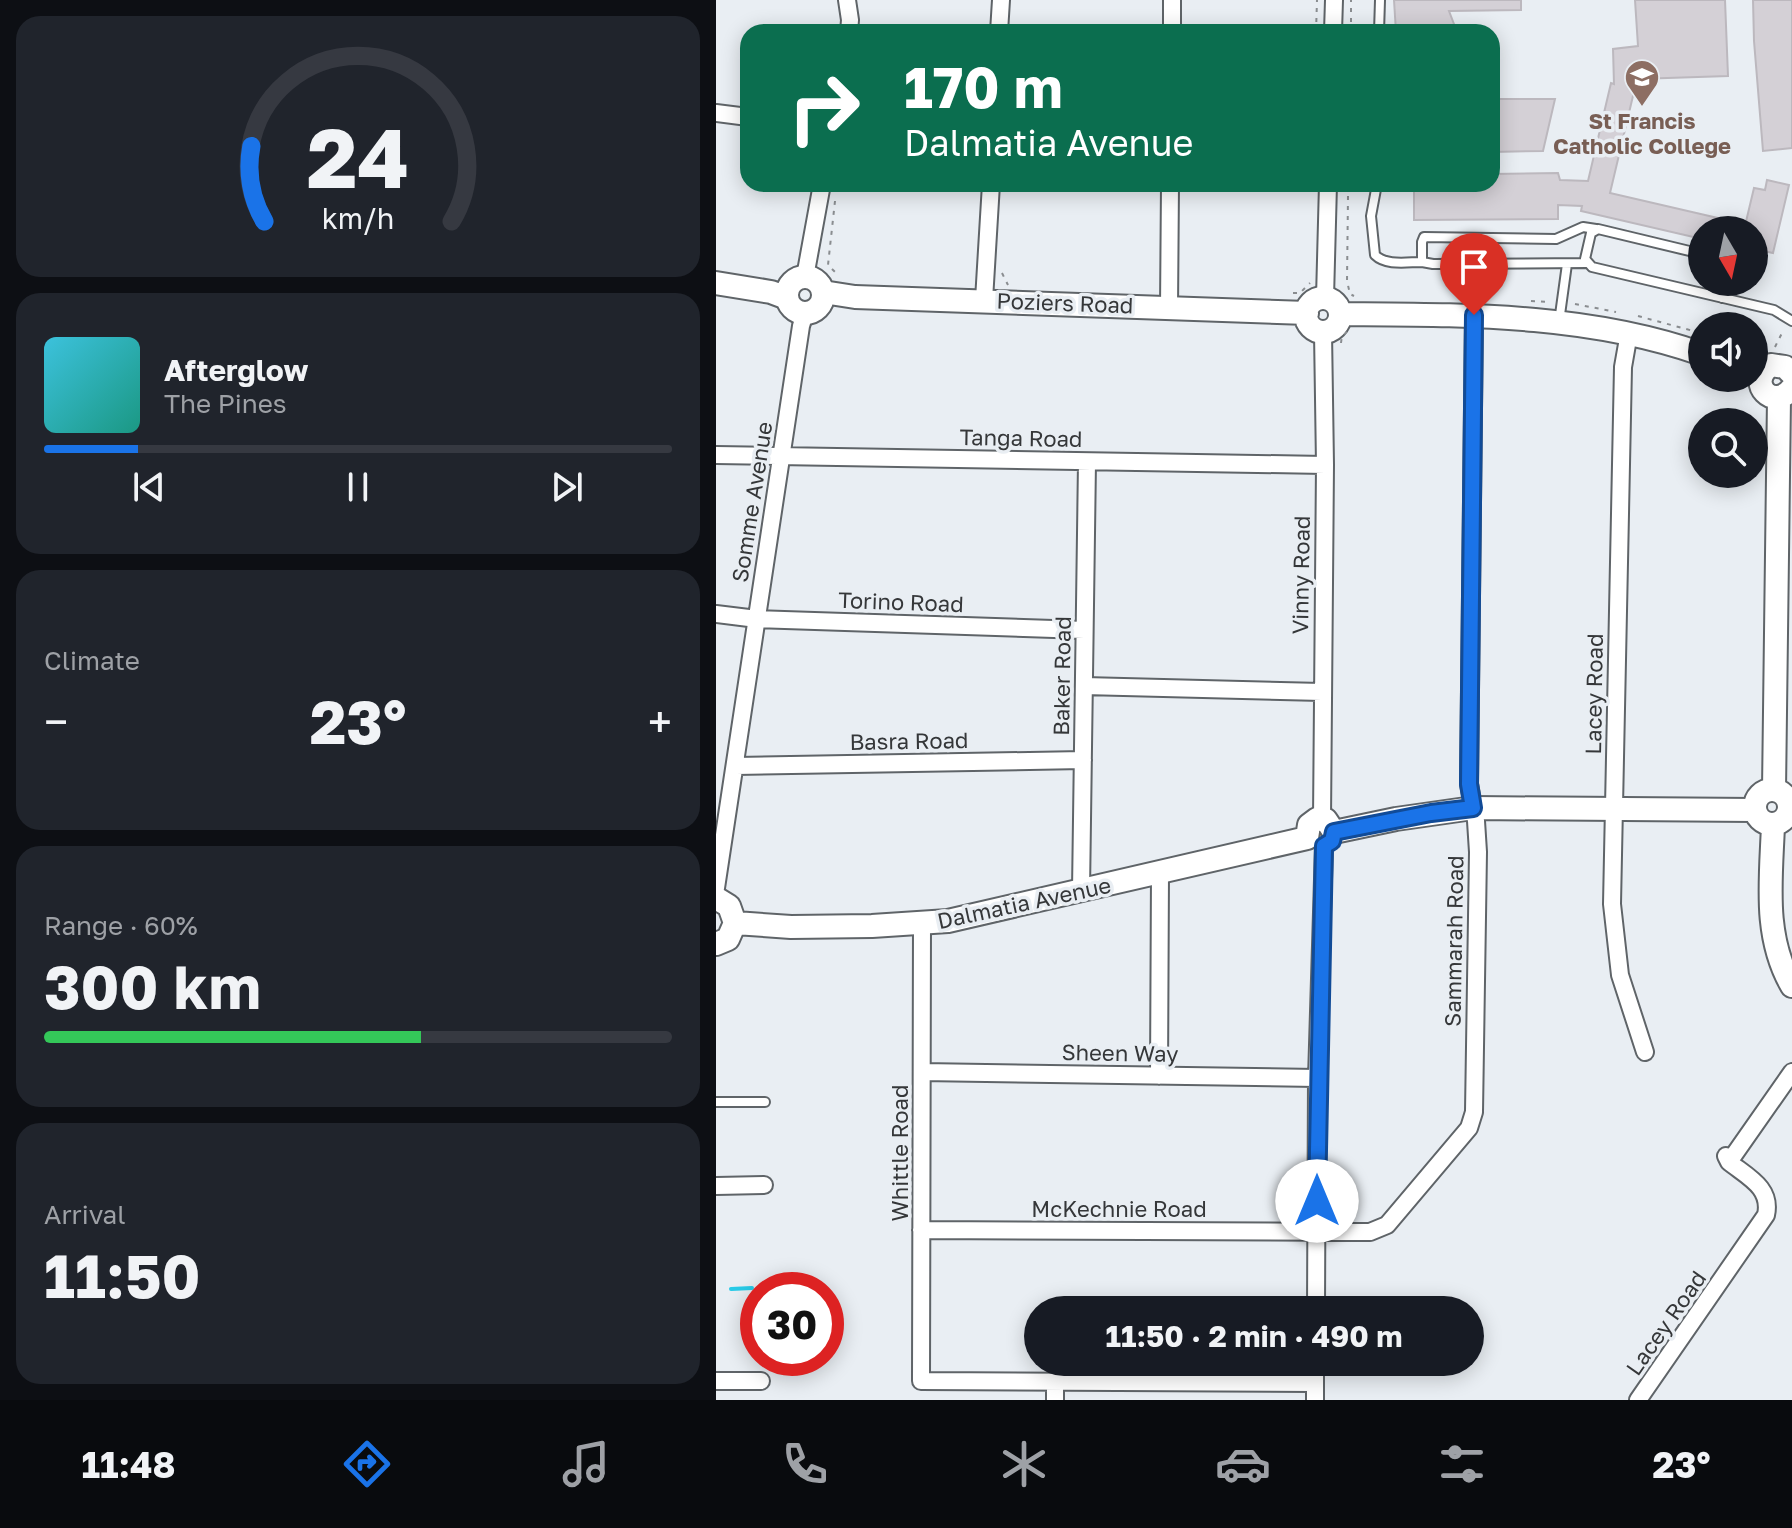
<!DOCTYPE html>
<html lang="en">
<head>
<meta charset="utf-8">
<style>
  :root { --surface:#171b24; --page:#20242c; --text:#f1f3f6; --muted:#9ea1a6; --line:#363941; --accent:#1a73e8 }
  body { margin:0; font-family:"Golos Text",sans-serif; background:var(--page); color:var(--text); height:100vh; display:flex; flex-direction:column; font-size:30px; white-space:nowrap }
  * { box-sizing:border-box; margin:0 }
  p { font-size:26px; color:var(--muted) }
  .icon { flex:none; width:44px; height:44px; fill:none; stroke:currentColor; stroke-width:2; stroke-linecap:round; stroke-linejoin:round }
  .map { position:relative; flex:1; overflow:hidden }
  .drawer { display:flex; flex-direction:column; gap:16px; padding:16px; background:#0d0f14; width:716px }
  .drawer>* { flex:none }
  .guide { position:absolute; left:24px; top:24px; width:760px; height:168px; border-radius:24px; box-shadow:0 4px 20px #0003; background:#0b6e4f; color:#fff; overflow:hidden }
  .needle { width:52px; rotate:171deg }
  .fabs { position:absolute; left:972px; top:216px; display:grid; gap:16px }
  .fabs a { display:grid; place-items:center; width:80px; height:80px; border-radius:50%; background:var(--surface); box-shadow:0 4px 20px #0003; font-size:40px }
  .speed { position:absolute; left:24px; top:1272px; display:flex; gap:16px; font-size:40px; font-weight:700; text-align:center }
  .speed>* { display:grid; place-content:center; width:104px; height:104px; border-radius:50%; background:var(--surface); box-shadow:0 4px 20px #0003; line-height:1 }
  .speed .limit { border:12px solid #d22; background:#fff; color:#111 }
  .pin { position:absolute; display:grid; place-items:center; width:68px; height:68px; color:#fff; margin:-82px -34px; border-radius:50% 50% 50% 0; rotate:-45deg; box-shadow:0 0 8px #0007 }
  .pin .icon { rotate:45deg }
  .me { position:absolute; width:88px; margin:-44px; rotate:0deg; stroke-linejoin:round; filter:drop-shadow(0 0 6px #0008) }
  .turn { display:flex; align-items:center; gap:28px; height:168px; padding:0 32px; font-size:36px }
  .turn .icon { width:104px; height:104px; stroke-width:2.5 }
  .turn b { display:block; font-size:56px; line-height:68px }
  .big { font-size:60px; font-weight:700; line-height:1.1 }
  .drawer .card { flex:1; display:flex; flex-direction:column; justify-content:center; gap:12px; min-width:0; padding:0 28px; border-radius:24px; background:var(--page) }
  .drawer .dial { align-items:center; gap:0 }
  .dial svg { height:208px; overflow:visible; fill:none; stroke:var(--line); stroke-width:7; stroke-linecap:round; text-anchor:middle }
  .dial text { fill:var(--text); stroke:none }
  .song { display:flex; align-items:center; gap:24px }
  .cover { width:96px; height:96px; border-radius:12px; background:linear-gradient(135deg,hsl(190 70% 55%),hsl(170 70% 35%)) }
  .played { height:8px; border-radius:4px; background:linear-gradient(90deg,var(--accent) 15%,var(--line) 15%) }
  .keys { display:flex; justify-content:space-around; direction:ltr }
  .heat { display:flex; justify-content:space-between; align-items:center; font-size:44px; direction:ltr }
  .charge { height:12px; border-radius:6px; background:linear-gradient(90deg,#34c759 60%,var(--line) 0) }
  .trip { position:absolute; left:308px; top:1296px; width:460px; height:80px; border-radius:40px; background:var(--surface); box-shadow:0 4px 20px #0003; font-weight:700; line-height:80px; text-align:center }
  .dock { display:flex; height:128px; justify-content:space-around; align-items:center; background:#090b0e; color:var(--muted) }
  .dock .icon { width:56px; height:56px }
  .dock .on { color:var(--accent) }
  .dock b { font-size:36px; color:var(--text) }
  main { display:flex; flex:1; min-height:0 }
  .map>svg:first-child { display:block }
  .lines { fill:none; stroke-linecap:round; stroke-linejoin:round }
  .stream { stroke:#28cbe8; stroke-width:4 }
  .building { fill:#d4d0d6; stroke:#bcb8be; stroke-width:2 }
  .lane-casing { stroke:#5f6468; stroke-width:12 }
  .street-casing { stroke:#5f6468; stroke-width:20 }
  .secondary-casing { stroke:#5f6468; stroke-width:26 }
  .path { stroke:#8a8d90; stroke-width:2; stroke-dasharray:4 6; stroke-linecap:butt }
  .lane { stroke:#fff; stroke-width:8 }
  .street { stroke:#fff; stroke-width:16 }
  .secondary { stroke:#fff; stroke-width:22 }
  .route-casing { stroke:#114b97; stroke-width:20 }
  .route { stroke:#1a73e8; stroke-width:14 }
  .labels { text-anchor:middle; stroke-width:7; stroke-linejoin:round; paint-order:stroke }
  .education-label { font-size:22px; font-weight:bold; fill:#785e54; stroke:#e9eef3 }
  .street-label { font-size:22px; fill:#353739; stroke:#e9eef3 }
</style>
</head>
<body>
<main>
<section class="drawer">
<div class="card dial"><svg viewBox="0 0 100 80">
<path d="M14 69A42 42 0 1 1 86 69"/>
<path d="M14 69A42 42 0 0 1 9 40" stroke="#1a73e8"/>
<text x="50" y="56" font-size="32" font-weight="700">24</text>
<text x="50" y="72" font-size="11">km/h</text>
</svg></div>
<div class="card">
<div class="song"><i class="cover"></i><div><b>Afterglow</b><p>The Pines</p></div></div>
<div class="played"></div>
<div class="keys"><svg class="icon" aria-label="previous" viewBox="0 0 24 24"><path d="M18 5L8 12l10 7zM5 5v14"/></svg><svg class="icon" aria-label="pause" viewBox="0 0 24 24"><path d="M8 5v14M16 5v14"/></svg><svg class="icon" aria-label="next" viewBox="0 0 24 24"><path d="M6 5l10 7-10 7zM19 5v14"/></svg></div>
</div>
<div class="card"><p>Climate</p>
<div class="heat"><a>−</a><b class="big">23°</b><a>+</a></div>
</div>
<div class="card"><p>Range · 60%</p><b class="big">300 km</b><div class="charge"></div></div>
<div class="card"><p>Arrival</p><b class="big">11:50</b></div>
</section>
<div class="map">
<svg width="1076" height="1400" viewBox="0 0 1076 1400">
  <rect width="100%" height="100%" fill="#e9eef3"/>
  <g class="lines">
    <path class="stream" d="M 15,1289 L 36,1288"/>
  </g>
  <path class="building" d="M 678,0 L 805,0 L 805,10 L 733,11 L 741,32 L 680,32 Z
    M 919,0 L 1009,0 L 1012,76 L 921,79 L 894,193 L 1002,218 L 999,230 L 986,230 L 986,239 L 865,211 L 866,206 L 842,205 L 842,219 L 698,220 L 698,184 L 776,184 L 776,174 L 842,173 L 844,180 L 872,181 L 895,83 L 898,84 L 897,49 L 922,46 Z
    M 1037,0 L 1076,0 L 1076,148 L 1047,151 L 1038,41 Z
    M 776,99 L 839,99 L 827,151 L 776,152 Z
    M 1051,180 L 1073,185 L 1057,253 L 1038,249 L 1038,230 L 1028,230 L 1038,188 L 1049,190 Z"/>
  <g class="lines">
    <g class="lane-casing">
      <path id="lane" d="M 663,32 L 664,0
        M 615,184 L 661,185
        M 661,184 L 655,216 L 659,255 C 670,266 691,262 706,262
        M 986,254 L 882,229 L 875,233 L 869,259 L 876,267 L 1058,310 L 1076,321
        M 870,263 L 717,264 L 706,262 L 706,242 L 708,237 L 840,239 L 867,227 L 880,229
        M 1006,298 L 1010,282
        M 843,322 L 851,264
        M 0,1102 L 49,1102"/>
    </g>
    <g class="street-casing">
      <path id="street" d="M 131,0 L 134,20 L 133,32
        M 283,32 L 285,0
        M 456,32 L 456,0
        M 617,32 L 618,0
        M 0,113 L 32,117
        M 89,277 L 106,184
        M 609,298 L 612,184
        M 268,300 L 275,184
        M 453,308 L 454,184
        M 913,333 L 907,367 L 896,904 L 904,975 L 929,1052
        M 0,455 L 609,465
        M 0,614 L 41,619 L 368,630
        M 368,686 L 606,692
        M 20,766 L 367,760
        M 606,819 L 609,465 L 607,332
        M 0,888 L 85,326 L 89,313
        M 365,891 L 371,462
        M 206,924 L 205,1381 L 599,1383
        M 206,1072 L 601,1078
        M 443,1076 L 444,873
        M 1013,1162 L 1076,1072
        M 0,1186 L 48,1185
        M 205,1230 L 654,1232 L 671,1225 L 753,1128 L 758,1112 L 762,852 L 760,821 L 753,784 L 758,315
        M 600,1310 L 601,1078 L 608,846
        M 0,1381 L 45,1381
        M 339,1400 L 339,1382
        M 599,1400 L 599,1362
        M 922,1400 L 1050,1215 C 1056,1188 1032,1177 1013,1162 L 1010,1156"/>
    </g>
    <g class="secondary-casing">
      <path id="secondary" d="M71 295a18 18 0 1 1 36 0a18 18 0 1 1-36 0Z
        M 0,283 L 55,292 L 71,298
        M 107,292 L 139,297 L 591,313
        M590 315a17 17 0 1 1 34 0a17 17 0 1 1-34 0Z
        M 624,314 C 746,315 869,313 986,354
        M 1076,374 L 1069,367 L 1055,365 C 1029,383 1058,412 1076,388
        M1039 807a17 17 0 1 1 34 0a17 17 0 1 1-34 0Z
        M 1058,790 L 1063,398
        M 1057,825 C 1055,880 1047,936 1076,986
        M 618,832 L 680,819 L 757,808 L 1039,810
        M 591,838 L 593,825 L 601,819 L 610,820 L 618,832
        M 0,898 L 13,906 L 19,923 L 12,939 L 0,944
        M 19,923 L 75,927 L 156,926 L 232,921 L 591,838"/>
    </g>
    <path class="path" d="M 600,32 L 601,0
      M 635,32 L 635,0
      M 632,196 L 631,281 L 634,294 L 638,296
      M 119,201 L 112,265 L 121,274
      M 286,273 L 292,285
      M 1022,282 L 1023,291
      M 577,293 L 584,293 L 594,283
      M 815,301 L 833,302
      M 859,304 L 900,312
      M 922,316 L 981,332
      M 625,343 L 626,335 L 631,332
      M 1059,347 L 1067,331"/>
    <use href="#lane" class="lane"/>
    <use href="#street" class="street"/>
    <use href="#secondary" class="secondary"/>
  </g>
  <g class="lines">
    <g class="route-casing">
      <path id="route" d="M 601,1201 L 608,846 L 616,841 L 618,832 L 715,813 L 757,808 L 753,784 L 758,315"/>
    </g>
    <use href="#route" class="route"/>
  </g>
  <defs>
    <g id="school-pin" transform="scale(1.8)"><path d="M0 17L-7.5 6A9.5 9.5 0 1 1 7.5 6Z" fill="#8d6e63" stroke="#e9eef3"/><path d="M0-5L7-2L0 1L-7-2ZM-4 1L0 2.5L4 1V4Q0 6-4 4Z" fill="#fff"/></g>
  </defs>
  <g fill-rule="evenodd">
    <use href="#school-pin" x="926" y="77"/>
  </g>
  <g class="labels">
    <g class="education-label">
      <text x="926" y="129">St Francis<tspan x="926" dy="25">Catholic College</tspan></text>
    </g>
    <g class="street-label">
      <text transform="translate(349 303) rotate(2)" y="8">Poziers Road</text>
      <text transform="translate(305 438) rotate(1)" y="8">Tanga Road</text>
      <text transform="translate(36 502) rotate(-81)" y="8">Somme Avenue</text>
      <text transform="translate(585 575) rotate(-89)" y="8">Vinny Road</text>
      <text transform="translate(185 602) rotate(2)" y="8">Torino Road</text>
      <text transform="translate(346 676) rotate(-89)" y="8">Baker Road</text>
      <text transform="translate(878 694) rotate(-89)" y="8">Lacey Road</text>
      <text transform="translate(193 741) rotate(-1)" y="8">Basra Road</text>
      <text transform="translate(308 903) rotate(-12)" y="8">Dalmatia Avenue</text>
      <text transform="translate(738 941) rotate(-89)" y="8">Sammarah Road</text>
      <text transform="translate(404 1053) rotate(1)" y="8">Sheen Way</text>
      <text transform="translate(184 1153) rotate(-90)" y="8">Whittle Road</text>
      <text x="403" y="1217">McKechnie Road</text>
      <text transform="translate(950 1323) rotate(-55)" y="8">Lacey Road</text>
    </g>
  </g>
</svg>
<div class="fabs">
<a><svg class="needle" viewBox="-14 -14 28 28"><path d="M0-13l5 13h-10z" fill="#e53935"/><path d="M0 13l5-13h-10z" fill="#9ea1a6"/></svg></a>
<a><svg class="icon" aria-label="sound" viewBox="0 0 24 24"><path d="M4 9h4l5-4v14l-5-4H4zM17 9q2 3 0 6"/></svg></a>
<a><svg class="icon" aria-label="search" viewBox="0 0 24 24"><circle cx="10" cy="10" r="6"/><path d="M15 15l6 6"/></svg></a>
</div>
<div class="speed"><div class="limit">30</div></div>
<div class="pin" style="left:758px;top:315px;background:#d93025"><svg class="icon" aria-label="arrive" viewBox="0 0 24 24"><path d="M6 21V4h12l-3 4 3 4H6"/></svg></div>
<svg class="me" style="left:601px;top:1201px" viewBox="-20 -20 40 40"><circle r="19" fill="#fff"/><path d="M0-13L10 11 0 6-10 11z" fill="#1a73e8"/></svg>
<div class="trip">11:50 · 2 min · 490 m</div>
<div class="guide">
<div class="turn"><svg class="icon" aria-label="right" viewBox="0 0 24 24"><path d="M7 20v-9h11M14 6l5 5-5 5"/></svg><div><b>170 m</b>Dalmatia Avenue</div></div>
</div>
</div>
</main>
<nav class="dock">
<b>11:48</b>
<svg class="icon on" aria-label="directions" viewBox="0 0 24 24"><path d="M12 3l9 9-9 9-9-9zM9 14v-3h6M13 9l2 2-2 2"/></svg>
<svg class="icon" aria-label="music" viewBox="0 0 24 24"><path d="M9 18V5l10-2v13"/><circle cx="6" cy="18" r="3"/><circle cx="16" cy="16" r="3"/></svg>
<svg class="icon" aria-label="phone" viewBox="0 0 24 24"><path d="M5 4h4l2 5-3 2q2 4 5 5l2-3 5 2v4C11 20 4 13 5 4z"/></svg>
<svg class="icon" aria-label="climate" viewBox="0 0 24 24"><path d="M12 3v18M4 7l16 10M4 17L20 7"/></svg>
<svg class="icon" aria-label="car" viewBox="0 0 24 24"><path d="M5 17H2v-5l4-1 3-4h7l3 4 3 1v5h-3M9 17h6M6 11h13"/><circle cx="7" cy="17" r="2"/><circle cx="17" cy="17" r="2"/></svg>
<svg class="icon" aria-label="filters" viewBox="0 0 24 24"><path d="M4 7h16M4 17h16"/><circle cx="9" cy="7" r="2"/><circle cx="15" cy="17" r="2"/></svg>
<b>23°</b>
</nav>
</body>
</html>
